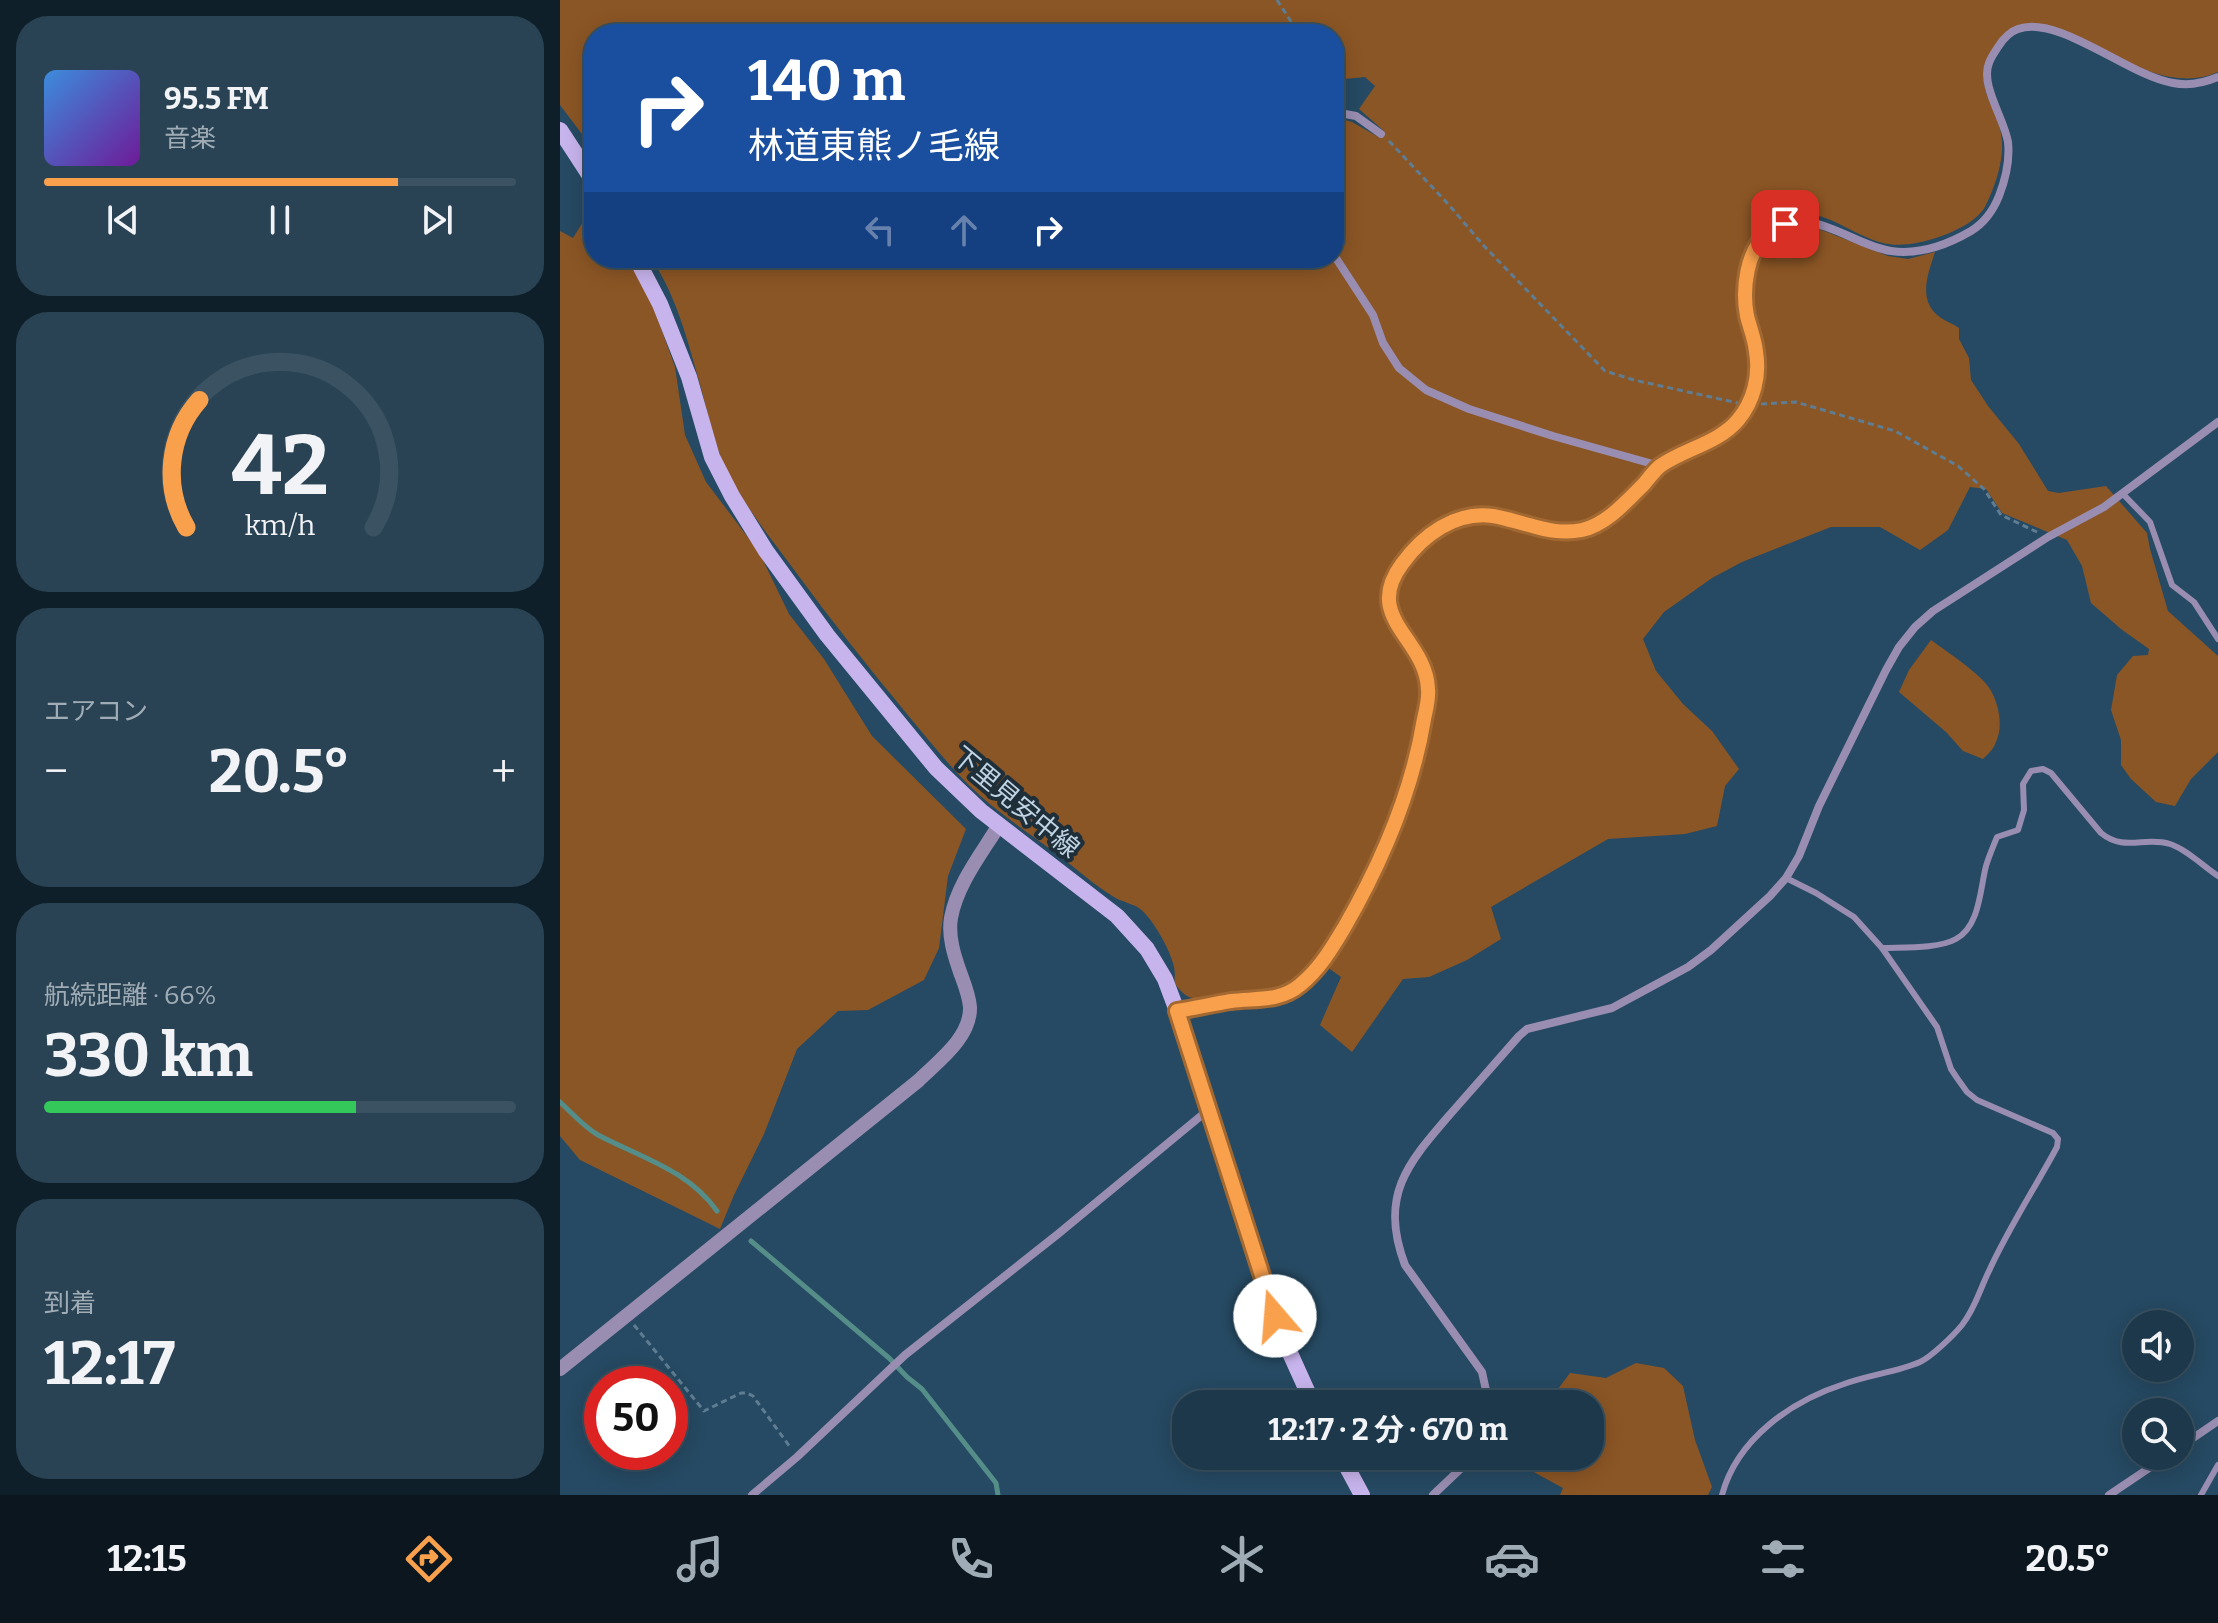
<!DOCTYPE html>
<html lang="ja">
<head>
<meta charset="utf-8">
<style>
  :root { --surface:#1c384a; --page:#294354; --text:#f1f3f6; --muted:#a0acb5; --line:#3a5262; --accent:#f9a04d }
  body { margin:0; font-family:Bitter,"Noto Sans JP",serif; background:var(--page); color:var(--text); height:100vh; display:flex; flex-direction:column; font-size:30px; white-space:nowrap }
  * { box-sizing:border-box; margin:0 }
  p { font-size:26px; color:var(--muted) }
  .icon { flex:none; width:44px; height:44px; fill:none; stroke:currentColor; stroke-width:2; stroke-linecap:round; stroke-linejoin:round }
  .map { position:relative; flex:1; overflow:hidden }
  .panel { display:flex; flex-direction:column; gap:16px; padding:16px; background:#0f1f29; width:560px }
  .panel>* { flex:none }
  .hud { position:absolute; left:24px; top:24px; width:760px; height:244px; border-radius:32px; box-shadow:0 4px 20px #0003,0 0 0 2px var(--line); background:#1a4fa0; color:#fff; overflow:hidden }
  .buttons { position:absolute; left:1562px; top:1310px; display:grid; gap:16px }
  .buttons a { display:grid; place-items:center; width:72px; height:72px; border-radius:50%; background:var(--surface); box-shadow:0 4px 20px #0003,0 0 0 2px var(--line); font-size:40px }
  .speed { position:absolute; left:24px; top:1366px; display:flex; gap:16px; font-size:40px; font-weight:700; text-align:center }
  .speed>* { display:grid; place-content:center; width:104px; height:104px; border-radius:50%; background:var(--surface); box-shadow:0 4px 20px #0003,0 0 0 2px var(--line); line-height:1 }
  .speed .limit { border:12px solid #d22; background:#fff; color:#111 }
  .pin { position:absolute; display:grid; place-items:center; width:68px; height:68px; color:#fff; margin:-34px; border-radius:16px; box-shadow:0 4px 12px #0006 }
  .me { position:absolute; width:88px; margin:-44px; rotate:342deg; stroke-linejoin:round; filter:drop-shadow(0 0 6px #0008) }
  .turn { display:flex; align-items:center; gap:28px; height:168px; padding:0 32px; font-size:36px }
  .turn .icon { width:104px; height:104px; stroke-width:2.5 }
  .turn b { display:block; font-size:56px; line-height:68px }
  .lanes { display:flex; align-items:center; height:76px; padding:0 32px; background:#0003; justify-content:center; gap:40px; direction:ltr }
  .lanes .off { opacity:.35 }
  .big { font-size:60px; font-weight:700; line-height:1.1 }
  .panel .widget { flex:1; display:flex; flex-direction:column; justify-content:center; gap:12px; min-width:0; padding:0 28px; border-radius:32px; background:var(--page) }
  .panel .dial { align-items:center; gap:0 }
  .dial svg { height:208px; overflow:visible; fill:none; stroke:var(--line); stroke-width:7; stroke-linecap:round; text-anchor:middle }
  .dial text { fill:var(--text); stroke:none }
  .song { display:flex; align-items:center; gap:24px }
  .cover { width:96px; height:96px; border-radius:12px; background:linear-gradient(135deg,hsl(210 70% 55%),hsl(280 70% 35%)) }
  .played { height:8px; border-radius:4px; background:linear-gradient(90deg,var(--accent) 75%,var(--line) 75%) }
  .keys { display:flex; justify-content:space-around; direction:ltr }
  .heat { display:flex; justify-content:space-between; align-items:center; font-size:44px; direction:ltr }
  .charge { height:12px; border-radius:6px; background:linear-gradient(90deg,#34c759 66%,var(--line) 0) }
  .trip { position:absolute; left:612px; top:1390px; width:432px; height:80px; border-radius:32px; background:var(--surface); box-shadow:0 4px 20px #0003,0 0 0 2px var(--line); font-weight:700; line-height:80px; text-align:center }
  .dock { display:flex; height:128px; justify-content:space-around; align-items:center; background:#0b161e; color:var(--muted) }
  .dock .icon { width:56px; height:56px }
  .dock .selected { color:var(--accent) }
  .dock b { font-size:36px; color:var(--text) }
  main { display:flex; flex:1; min-height:0 }
  .map>svg:first-child { display:block }
  .green { fill:#8b5625 }
  .lines { fill:none; stroke-linecap:round; stroke-linejoin:round }
  .stream { stroke:#558d89; stroke-width:5 }
  .path { stroke:#5f7d92; stroke-width:3; stroke-dasharray:6 4; stroke-linecap:butt }
  .service { stroke:#998db1; stroke-width:6 }
  .minor { stroke:#998db1; stroke-width:8 }
  .tertiary { stroke:#998db1; stroke-width:14 }
  .secondary { stroke:#c8b4ed; stroke-width:16 }
  .route-casing { stroke:#a26832; stroke-width:20 }
  .route { stroke:#f9a04d; stroke-width:14 }
  .labels { text-anchor:middle; stroke-width:8; stroke-linejoin:round; paint-order:stroke }
  .street-label { font-size:26px; fill:#c1d4e4; stroke:#1f2f3a }
</style>
</head>
<body>
<main>
<section class="panel">
<div class="widget">
<div class="song"><i class="cover"></i><div><b>95.5 FM</b><p>音楽</p></div></div>
<div class="played"></div>
<div class="keys"><svg class="icon" aria-label="previous" viewBox="0 0 24 24"><path d="M18 5L8 12l10 7zM5 5v14"/></svg><svg class="icon" aria-label="pause" viewBox="0 0 24 24"><path d="M8 5v14M16 5v14"/></svg><svg class="icon" aria-label="next" viewBox="0 0 24 24"><path d="M6 5l10 7-10 7zM19 5v14"/></svg></div>
</div>
<div class="widget dial"><svg viewBox="0 0 100 80">
<path d="M14 69A42 42 0 1 1 86 69"/>
<path d="M14 69A42 42 0 0 1 19 20" stroke="#f9a04d"/>
<text x="50" y="56" font-size="32" font-weight="700">42</text>
<text x="50" y="72" font-size="11">km/h</text>
</svg></div>
<div class="widget"><p>エアコン</p>
<div class="heat"><a>−</a><b class="big">20.5°</b><a>+</a></div>
</div>
<div class="widget"><p>航続距離 · 66%</p><b class="big">330 km</b><div class="charge"></div></div>
<div class="widget"><p>到着</p><b class="big">12:17</b></div>
</section>
<div class="map">
<svg width="1658" height="1495" viewBox="0 0 1658 1495">
  <rect width="100%" height="100%" fill="#264a63"/>
  <path class="green" d="M 0,0 L 1658,0 L 1658,72 C 1584,105 1503,0 1450,30 C 1440,37 1439,40 1433,51 C 1409,90 1440,104 1442,142 C 1443,160 1437,180 1430,196 C 1425,207 1424,211 1414,219 C 1394,235 1349,250 1323,243 C 1287,234 1259,201 1219,218 C 1183,233 1177,281 1181,315 C 1184,332 1192,351 1191,369 C 1191,385 1181,408 1170,419 C 1147,442 1112,451 1087,471 C 1067,486 1046,515 1023,523 C 1009,528 996,526 982,522 C 928,508 897,495 855,541 C 844,552 826,571 822,585 C 811,622 848,642 858,672 C 861,682 860,690 860,700 C 857,759 823,844 794,896 C 778,926 750,980 715,990 C 702,994 688,990 674,991 C 656,993 637,1007 622,992 C 610,980 617,981 614,967 C 611,951 592,917 579,908 C 571,903 562,902 554,897 C 534,885 517,869 498,855 C 476,838 453,823 431,805 C 399,779 373,745 347,714 C 308,667 271,620 235,571 C 208,534 177,498 160,455 C 152,433 147,410 141,388 C 132,357 124,324 111,295 C 106,282 98,270 92,258 L 774,258 L 774,117 L 792,122 L 820,138 L 824,131 L 799,109 L 815,86 L 805,77 L 774,80 L 774,34 L 34,34 L 34,150 L 0,105 Z
    M 34,204 L 34,258 L 67,258 L 93,306 L 115,367 L 125,435 L 146,482 L 199,552 L 229,614 L 264,659 L 312,736 L 406,829 L 388,876 L 379,948 L 364,980 L 308,1010 L 278,1011 L 237,1049 L 204,1134 L 174,1195 L 160,1229 L 20,1160 L 0,1136 L 0,231 L 13,238 Z
    M 1239,226 L 1259,229 L 1328,256 L 1348,259 L 1375,252 C 1369,271 1358,297 1376,314 C 1382,320 1392,323 1399,328 L 1399,339 L 1409,358 L 1411,380 L 1428,406 L 1459,444 L 1488,491 L 1499,493 L 1546,486 L 1587,533 L 1590,549 L 1608,611 L 1658,656 L 1658,752 L 1631,779 L 1615,806 L 1596,802 L 1571,779 L 1561,765 L 1561,740 L 1551,710 L 1557,675 L 1573,656 L 1588,655 L 1589,649 L 1561,629 L 1531,603 L 1522,566 L 1507,540 L 1442,513 L 1426,489 L 1410,487 L 1388,530 L 1360,550 L 1320,527 L 1271,527 L 1182,562 L 1152,578 L 1104,612 L 1083,639 L 1096,671 L 1123,704 L 1152,731 L 1179,769 L 1165,786 L 1157,826 L 1125,834 L 1048,839 L 931,907 L 941,939 L 907,960 L 869,977 L 843,979 L 792,1052 L 760,1025 L 781,977 L 767,967 C 813,891 861,808 872,718 C 874,708 877,697 876,688 C 875,671 868,657 858,644 C 850,632 834,619 833,603 C 833,592 839,578 845,569 C 852,556 866,543 878,535 C 909,515 939,524 972,532 C 979,534 987,538 995,538 C 1004,539 1016,537 1025,535 C 1063,528 1080,489 1109,468 C 1130,453 1155,442 1177,429 C 1184,425 1187,417 1192,410 C 1199,398 1204,385 1204,370 C 1204,322 1165,238 1239,226 Z
    M 1371,640 C 1387,652 1420,673 1430,689 C 1439,704 1444,728 1435,744 C 1433,750 1427,755 1423,759 L 1403,751 L 1386,732 L 1339,692 L 1349,670 Z
    M 1076,1363 L 1104,1368 L 1123,1386 L 1135,1440 L 1152,1487 L 1148,1495 L 1000,1495 L 1003,1488 L 959,1464 L 949,1470 L 933,1456 L 1030,1456 L 1030,1404 L 976,1404 L 992,1397 L 1010,1373 L 1046,1378 Z"/>
  <g class="lines">
    <path class="stream" d="M 0,1102 C 12,1113 24,1127 38,1135 C 80,1157 128,1170 157,1211
      M 191,1241 L 329,1358 L 347,1377 L 362,1389 L 436,1483 L 438,1495"/>
    <path class="path" d="M 717,0 L 739,34
      M 774,89 L 774,90
      M 829,141 L 889,205 L 924,246 L 1045,371 L 1074,380 L 1178,403
      M 1201,404 L 1236,402 L 1335,431 L 1398,466 L 1424,489 L 1441,515 L 1477,532
      M 74,1325 L 144,1411 L 181,1393 L 187,1393 L 193,1396 L 230,1447"/>
    <path class="service" d="M 1562,493 L 1590,522 L 1612,585 L 1634,602 L 1658,639
      M 1322,948 C 1342,947 1378,949 1396,939 C 1420,926 1420,889 1426,866 C 1429,856 1433,847 1437,837 L 1458,830 L 1464,810 L 1463,784 L 1471,771 L 1483,769 L 1491,773 L 1541,833 C 1564,852 1585,836 1610,844 C 1626,849 1643,866 1658,876
      M 1162,1495 C 1177,1439 1231,1401 1284,1384 C 1308,1375 1337,1372 1360,1362 C 1371,1357 1394,1335 1402,1325 C 1415,1309 1420,1289 1429,1271 C 1448,1229 1475,1188 1497,1147 L 1498,1139 L 1493,1133 L 1417,1100 L 1407,1092 L 1397,1078 L 1391,1069 L 1377,1027 L 1322,948 L 1294,917 L 1256,893 L 1226,878
      M 1641,1495 L 1658,1465"/>
    <path class="minor" d="M 774,112 L 796,116 L 821,134
      M 774,255 L 813,315 L 823,343 L 839,368 L 866,390 L 909,409 L 993,436 L 1100,466
      M 617,1011 C 636,1008 654,1004 672,1001 C 694,998 715,1001 735,989 C 789,954 871,754 868,689 C 866,637 801,621 842,564 C 864,534 897,510 935,517 C 950,519 966,524 980,528 C 997,533 1018,534 1035,527 C 1058,516 1082,479 1103,465 C 1126,449 1155,442 1176,423 C 1183,416 1191,402 1194,391 C 1201,366 1193,343 1188,318 C 1182,291 1185,250 1209,232 C 1250,202 1290,245 1331,251 C 1359,255 1387,245 1411,231 C 1424,223 1433,211 1439,196 C 1446,178 1450,161 1448,142 C 1444,118 1420,85 1429,63 C 1431,57 1435,52 1438,47 C 1443,39 1449,32 1458,29 C 1498,14 1569,76 1613,83 C 1628,86 1644,83 1658,77
      M 929,1404 L 922,1372 L 845,1265 C 818,1194 849,1162 893,1111 C 915,1086 937,1061 959,1036 L 967,1029 L 1052,1008 L 1128,967 L 1151,950 L 1210,896 L 1226,878 L 1239,856 L 1259,806 L 1326,670 L 1339,647 L 1355,627 L 1373,611 L 1488,537 L 1544,507 L 1658,422
      M 1620,1447 L 1658,1421
      M 192,1495 L 237,1457 L 345,1355 L 498,1234 L 648,1110
      M 873,1495 L 914,1456
      M 1549,1495 L 1607,1456"/>
    <path class="tertiary" d="M 0,1369 L 358,1081 C 377,1062 411,1038 410,1007 C 409,995 404,983 400,972 C 394,955 388,936 391,918 C 397,884 422,853 439,825"/>
    <path class="secondary" d="M 0,130 L 34,182
      M 76,258 L 100,304 L 129,377 L 152,457 L 172,496 L 206,551 L 267,635 L 376,768 L 421,811 L 557,916 L 587,949 L 605,979 L 617,1011 L 720,1331 L 753,1404
      M 781,1456 L 802,1495"/>
  </g>
  <g class="lines">
    <g class="route-casing">
      <path id="route" d="M 715,1316 L 617,1011 C 635,1008 653,1004 671,1001 C 695,998 720,1002 740,985 C 759,970 772,948 784,928 C 821,864 852,792 864,719 C 866,710 869,699 868,689 C 866,638 802,618 842,564 C 863,535 895,511 933,516 C 945,518 957,522 969,525 C 986,530 1003,534 1022,530 C 1046,525 1067,501 1084,484 C 1089,478 1094,471 1100,466 C 1124,449 1159,443 1178,420 C 1194,401 1200,375 1196,352 C 1195,340 1190,328 1187,316 C 1182,290 1186,250 1209,232 C 1214,229 1220,226 1225,224"/>
    </g>
    <use href="#route" class="route"/>
  </g>
  <g class="labels">
    <g class="street-label">
      <text transform="translate(456 802) rotate(40)" y="9">下里見安中線</text>
    </g>
  </g>
</svg>
<div class="buttons">
<a><svg class="icon" aria-label="sound" viewBox="0 0 24 24"><path d="M4 9h4l5-4v14l-5-4H4zM17 9q2 3 0 6"/></svg></a>
<a><svg class="icon" aria-label="search" viewBox="0 0 24 24"><circle cx="10" cy="10" r="6"/><path d="M15 15l6 6"/></svg></a>
</div>
<div class="speed"><div class="limit">50</div></div>
<div class="pin" style="left:1225px;top:224px;background:#d93025"><svg class="icon" aria-label="arrive" viewBox="0 0 24 24"><path d="M6 21V4h12l-3 4 3 4H6"/></svg></div>
<svg class="me" style="left:715px;top:1316px" viewBox="-20 -20 40 40"><circle r="19" fill="#fff"/><path d="M0-13L10 11 0 6-10 11z" fill="#f9a04d"/></svg>
<div class="trip">12:17 · 2 分 · 670 m</div>
<div class="hud">
<div class="turn"><svg class="icon" aria-label="right" viewBox="0 0 24 24"><path d="M7 20v-9h11M14 6l5 5-5 5"/></svg><div><b>140 m</b>林道東熊ノ毛線</div></div>
<div class="lanes"><svg class="icon off" aria-label="left" viewBox="0 0 24 24"><path d="M17 20v-9H6M10 6l-5 5 5 5"/></svg><svg class="icon off" aria-label="ahead" viewBox="0 0 24 24"><path d="M12 20V5M6 11l6-6 6 6"/></svg><svg class="icon" aria-label="right" viewBox="0 0 24 24"><path d="M7 20v-9h11M14 6l5 5-5 5"/></svg></div>
</div>
</div>
</main>
<nav class="dock">
<b>12:15</b>
<svg class="icon selected" aria-label="directions" viewBox="0 0 24 24"><path d="M12 3l9 9-9 9-9-9zM9 14v-3h6M13 9l2 2-2 2"/></svg>
<svg class="icon" aria-label="music" viewBox="0 0 24 24"><path d="M9 18V5l10-2v13"/><circle cx="6" cy="18" r="3"/><circle cx="16" cy="16" r="3"/></svg>
<svg class="icon" aria-label="phone" viewBox="0 0 24 24"><path d="M5 4h4l2 5-3 2q2 4 5 5l2-3 5 2v4C11 20 4 13 5 4z"/></svg>
<svg class="icon" aria-label="climate" viewBox="0 0 24 24"><path d="M12 3v18M4 7l16 10M4 17L20 7"/></svg>
<svg class="icon" aria-label="car" viewBox="0 0 24 24"><path d="M5 17H2v-5l4-1 3-4h7l3 4 3 1v5h-3M9 17h6M6 11h13"/><circle cx="7" cy="17" r="2"/><circle cx="17" cy="17" r="2"/></svg>
<svg class="icon" aria-label="filters" viewBox="0 0 24 24"><path d="M4 7h16M4 17h16"/><circle cx="9" cy="7" r="2"/><circle cx="15" cy="17" r="2"/></svg>
<b>20.5°</b>
</nav>
</body>
</html>
